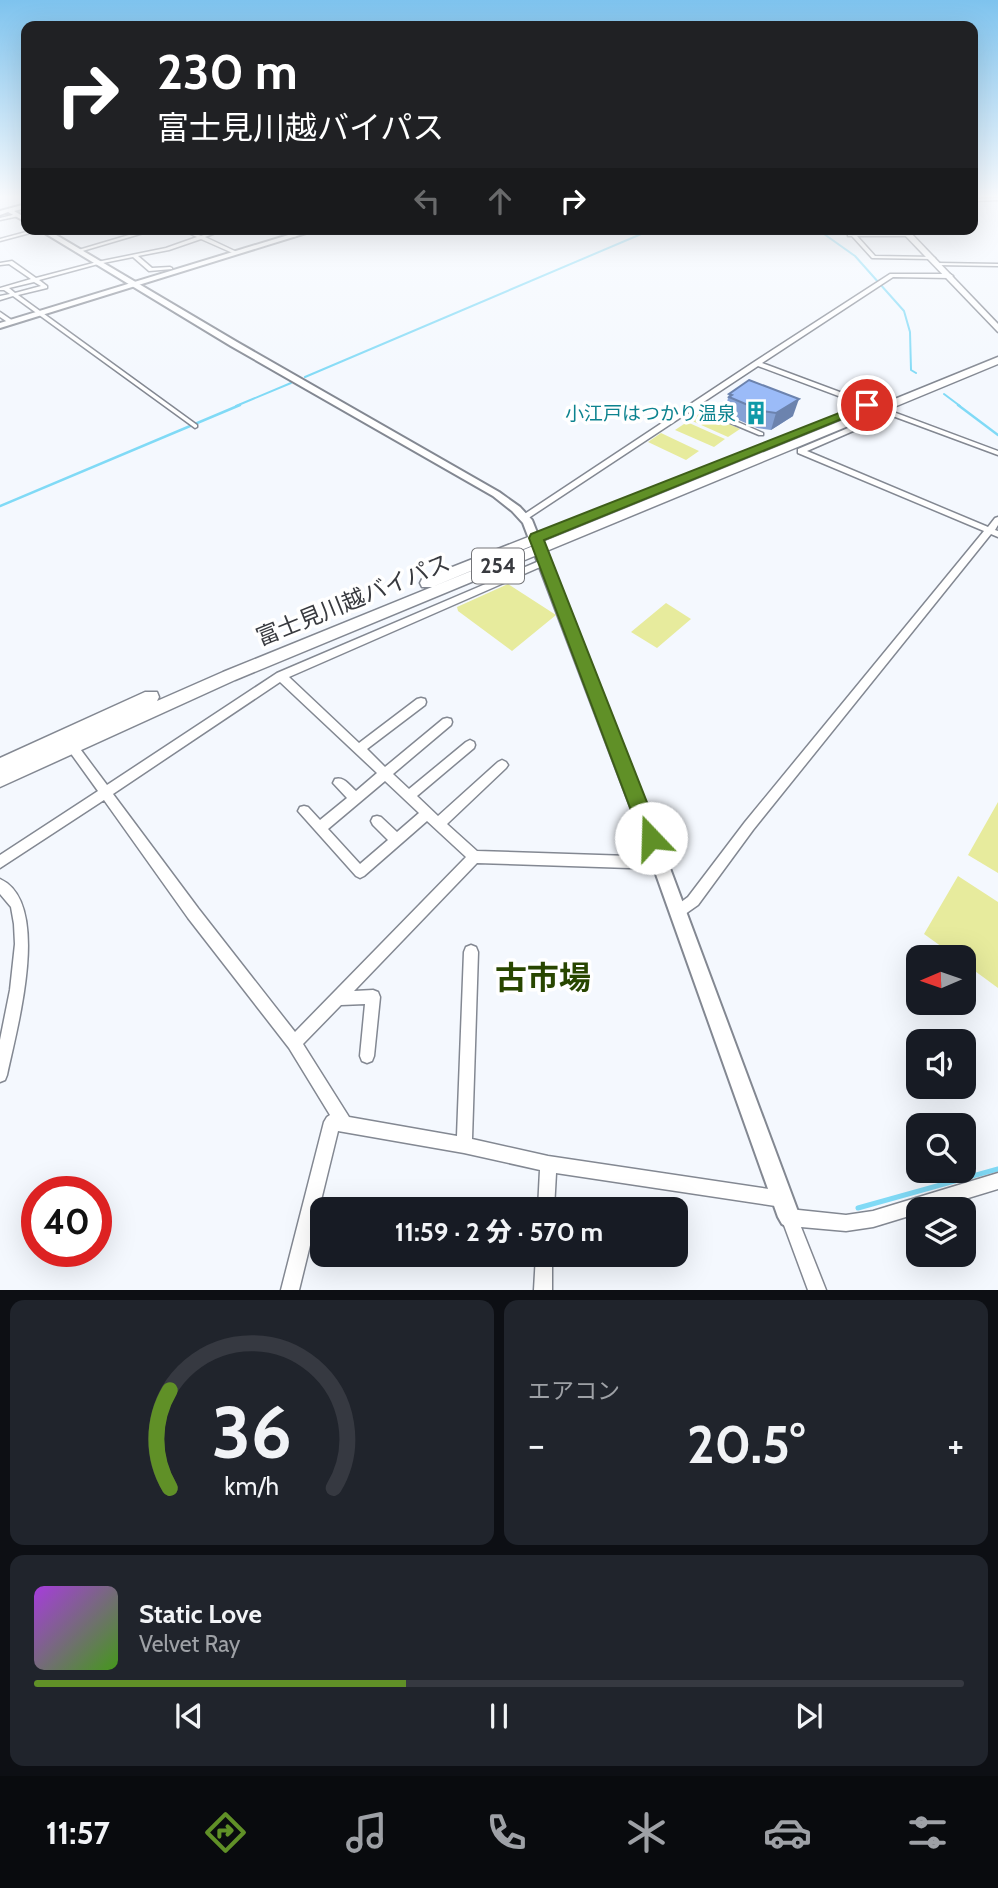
<!DOCTYPE html>
<html lang="ja">
<head>
<meta charset="utf-8">
<style>
  :root { --surface:#171b24; --page:#20242c; --text:#f1f3f6; --muted:#9ea1a6; --line:#363941; --accent:#609027 }
  body { margin:0; font-family:Cabin,"Noto Sans JP",sans-serif; background:var(--page); color:var(--text); height:100vh; display:flex; flex-direction:column; font-size:26px; white-space:nowrap }
  * { box-sizing:border-box; margin:0 }
  p { font-size:23px; color:var(--muted) }
  .icon { flex:none; width:38px; height:38px; fill:none; stroke:currentColor; stroke-width:2; stroke-linecap:round; stroke-linejoin:round }
  .map { position:relative; height:1290px; overflow:hidden }
  .panel { display:flex; flex-direction:column; gap:10px; padding:10px; background:#0d0f14; flex:1 }
  .panel>* { flex:none }
  .banner { position:absolute; left:21px; top:21px; width:957px; height:214px; border-radius:14px; box-shadow:0 7px 28px #0002; background:#202124; color:#fff; overflow:hidden }
  .needle { width:46px; rotate:268deg }
  .controls { position:absolute; left:906px; top:945px; display:grid; gap:14px }
  .controls a { display:grid; place-items:center; width:70px; height:70px; border-radius:14px; background:var(--surface); box-shadow:0 7px 28px #0002; font-size:35px }
  .speed { position:absolute; left:21px; top:1176px; display:flex; gap:14px; font-size:35px; font-weight:700; text-align:center }
  .speed>* { display:grid; place-content:center; width:91px; height:91px; border-radius:50%; background:var(--surface); box-shadow:0 7px 28px #0002; line-height:1 }
  .speed .limit { border:10px solid #d22; background:#fff; color:#111 }
  .pin { position:absolute; display:grid; place-items:center; width:60px; height:60px; color:#fff; margin:-30px; border:4px solid #fff; border-radius:50%; box-shadow:0 2px 7px #0007 }
  .me { position:absolute; width:77px; margin:-38px; rotate:339deg; stroke-linejoin:round; filter:drop-shadow(0 0 5px #0008) }
  .turn { display:flex; align-items:center; gap:24px; height:147px; padding:0 21px; font-size:32px }
  .turn .icon { width:91px; height:91px; stroke-width:2.5 }
  .turn b { display:block; font-size:49px; line-height:60px }
  .lanes { display:flex; align-items:center; height:66px; padding:0 21px; background:#0003; justify-content:center; gap:35px; direction:ltr }
  .lanes .off { opacity:.35 }
  .big { font-size:52px; font-weight:800; line-height:1.1 }
  .panel .card { flex:1; display:flex; flex-direction:column; justify-content:center; gap:10px; min-width:0; padding:0 24px; border-radius:14px; background:var(--page) }
  .panel .dial { align-items:center; gap:0 }
  .dial svg { height:182px; overflow:visible; fill:none; stroke:var(--line); stroke-width:7; stroke-linecap:round; text-anchor:middle }
  .dial text { fill:var(--text); stroke:none }
  .song { display:flex; align-items:center; gap:21px }
  .cover { width:84px; height:84px; border-radius:10px; background:linear-gradient(135deg,hsl(280 70% 55%),hsl(100 70% 35%)) }
  .played { height:7px; border-radius:4px; background:linear-gradient(90deg,var(--accent) 40%,var(--line) 40%) }
  .keys { display:flex; justify-content:space-around; direction:ltr }
  .heat { display:flex; justify-content:space-between; align-items:center; font-size:38px; direction:ltr }
  .panel .tiles { flex:1; display:grid; gap:10px; grid-template-columns:1fr 1fr }
  .card:last-child { grid-column:span 2 }
  .trip { position:absolute; left:310px; top:1197px; width:378px; height:70px; border-radius:14px; background:var(--surface); box-shadow:0 7px 28px #0002; font-weight:800; line-height:70px; text-align:center }
  .tab-bar { display:flex; height:112px; justify-content:space-around; align-items:center; background:#090b0e; color:var(--muted) }
  .tab-bar .icon { width:49px; height:49px }
  .tab-bar .current { color:var(--accent) }
  .tab-bar b { font-size:32px; color:var(--text) }
  .map>svg:first-child { display:block }
  .green { fill:#e7eb9d }
  .lines { fill:none; stroke-linecap:round; stroke-linejoin:round }
  .stream-far2 { stroke:#80daf6; stroke-width:2 }
  .stream-far1 { stroke:#80daf6; stroke-width:2.5 }
  .stream { stroke:#80daf6; stroke-width:5 }
  .minor-casing { stroke:#838892; stroke-width:3 }
  .tertiary-casing { stroke:#838892; stroke-width:4 }
  .secondary-casing { stroke:#838892; stroke-width:4 }
  .primary-casing { stroke:#838892; stroke-width:3 }
  .trunk-casing { stroke:#838892; stroke-width:3 }
  .minor { fill:#fff; fill-rule:evenodd }
  .tertiary { fill:#fff; fill-rule:evenodd }
  .secondary { fill:#fff; fill-rule:evenodd }
  .primary { fill:#fff; fill-rule:evenodd }
  .trunk { fill:#fff; fill-rule:evenodd }
  .wall { fill:#85a1d5 }
  .shaded-wall { fill:#6c83ae }
  .building { fill:#9bbbf8; stroke:#6c83ae; stroke-width:2 }
  .route { fill:#609027; stroke:#3e5e19; stroke-width:2 }
  .labels { text-anchor:middle; stroke-width:7; stroke-linejoin:round; paint-order:stroke }
  .far-culture-label { font-size:19px; fill:#0d838f; stroke:#fff; text-anchor:end }
  .shield { fill:#fff; stroke:#747579; stroke-width:2 }
  .shield-label { font-size:21px; font-weight:bold; fill:#383a3f }
  .street-label { font-size:23px; fill:#383a3f; stroke:#fff }
  .near-quarter-label { font-size:32px; font-weight:bold; fill:#284600; stroke:#fff }
</style>
</head>
<body>
<div class="map">
<svg width="998" height="1290" viewBox="0 0 998 1290">
  <rect width="100%" height="100%" fill="#f4f8fe"/>
  <path class="green" d="M 702,412 L 740,429 L 728,437 L 690,420 Z
    M 687,422 L 725,439 L 714,447 L 675,430 Z
    M 661,433 L 699,451 L 686,460 L 648,442 Z
    M 508,584 L 556,615 L 512,651 L 458,611 L 457,607 Z
    M 666,603 L 691,619 L 657,648 L 631,632 Z
    M 998,802 L 998,873 L 968,855 Z
    M 958,876 L 998,902 L 998,988 L 964,963 L 964,957 L 956,957 L 924,934 Z"/>
  <g class="lines">
    <path class="stream-far2" d="M 817,229 L 855,256 L 904,311 L 910,332 L 911,370 L 916,373
      M 305,377 L 653,229
      M 944,394 L 960,406
      M 236,406 L 291,383"/>
    <path class="stream-far1" d="M 958,405 L 998,435
      M 0,506 L 240,405"/>
    <path class="stream" d="M 858,1208 L 998,1169"/>
    <g class="minor-casing">
      <path id="minor" d="M 998,198 L 998,200 L 973,201 L 973,199 Z
        M 17,214 L 19,216 L 0,220 L 0,218 Z
        M 37,229 L 45,229 L 0,241 L 0,239 Z
        M 149,229 L 157,229 L 79,252 L 75,251 Z
        M 180,229 L 186,229 L 201,236 L 219,229 L 226,229 L 205,237 L 239,253 L 235,254 L 201,239 L 169,250 L 138,256 L 152,268 L 170,267 L 172,268 L 172,269 L 149,271 L 133,257 L 98,264 L 39,280 L 47,286 L 47,288 L 18,295 L 197,425 L 197,427 L 195,428 L 13,296 L 0,300 L 0,296 L 10,294 L 4,290 L 0,290 L 0,288 L 31,279 L 9,264 L 0,265 L 0,263 L 12,261 L 36,278 L 97,262 L 166,248 L 197,237 ZM 34,282 L 41,286 L 15,293 L 9,288 Z
        M 277,229 L 283,229 L 297,236 L 293,237 Z
        M 848,234 L 911,234 L 909,236 L 857,236 L 875,256 L 933,257 L 935,258 L 933,259 L 872,258 L 852,236 L 848,236 Z
        M 939,263 L 998,264 L 998,266 L 937,265 Z
        M 890,274 L 950,274 L 953,276 L 950,278 L 893,277 L 762,363 L 998,451 L 998,455 L 890,415 L 807,451 L 988,527 L 995,518 L 998,517 L 998,525 L 995,530 L 998,531 L 998,537 L 991,534 L 753,830 L 698,905 L 678,919 L 673,918 L 672,913 L 673,908 L 688,897 L 745,822 L 984,531 L 798,453 L 798,449 L 884,413 L 758,366 L 699,405 L 763,433 L 763,435 L 759,435 L 695,408 L 527,519 L 524,520 L 520,517 L 754,362 Z
        M 0,312 L 13,321 L 13,323 L 9,323 L 0,317 Z
        M 544,559 L 548,562 L 547,564 L 289,677 L 359,743 L 417,699 L 421,698 L 425,699 L 426,702 L 425,705 L 367,749 L 385,767 L 443,719 L 447,718 L 451,719 L 452,722 L 451,725 L 393,774 L 409,789 L 466,742 L 470,740 L 474,742 L 475,745 L 474,748 L 417,796 L 438,816 L 498,762 L 502,760 L 506,762 L 508,765 L 506,768 L 447,824 L 477,851 L 660,857 L 664,859 L 666,863 L 664,867 L 660,869 L 477,863 L 354,991 L 373,990 L 378,992 L 380,997 L 374,1056 L 372,1061 L 367,1063 L 362,1061 L 360,1056 L 365,1004 L 341,1005 L 303,1044 L 349,1117 L 457,1136 L 464,952 L 466,947 L 471,945 L 476,947 L 478,952 L 472,1139 L 548,1156 L 782,1191 L 788,1193 L 790,1199 L 788,1205 L 782,1207 L 556,1173 L 554,1209 L 538,1209 L 540,1170 L 464,1153 L 338,1131 L 299,1290 L 281,1290 L 324,1122 L 327,1117 L 330,1115 L 289,1048 L 188,918 L 104,800 L 0,868 L 0,855 L 98,791 L 67,748 L 66,745 L 67,742 L 71,740 L 75,742 L 107,785 L 277,673 ZM 280,682 L 377,773 L 356,791 C 350,786 344,776 335,779 L 333,783 L 347,798 L 320,820 L 308,807 L 304,806 L 300,807 L 298,811 L 356,876 L 360,878 L 364,876 L 427,821 L 466,857 L 295,1032 L 198,908 L 113,794 ZM 385,781 L 419,813 L 397,832 L 381,817 L 377,816 L 373,817 L 371,821 L 373,825 L 388,840 L 360,864 L 328,829 Z
        M 0,879 C 53,903 16,1031 7,1075 L 5,1080 L 0,1082 L 0,1040 L 10,990 L 15,944 L 14,924 L 11,907 L 0,894 Z
        M 998,1173 L 998,1189 L 932,1209 L 919,1209 L 919,1213 L 873,1227 L 846,1231 L 801,1227 L 826,1290 L 808,1290 L 781,1217 L 783,1211 L 789,1209 L 846,1215 L 873,1211 Z
        M 536,1255 L 552,1255 L 552,1290 L 534,1290 Z"/>
    </g>
    <g class="tertiary-casing">
      <path id="tertiary" d="M 26,204 L 26,208 L 14,211 L 26,218 L 26,222 L 8,212 L 0,215 L 0,211 Z
        M 38,229 L 46,229 L 237,342 L 499,492 L 520,507 L 532,520 L 668,863 L 800,1217 L 796,1224 L 789,1228 L 782,1224 L 778,1217 L 652,863 L 523,523 L 512,511 L 493,496 L 231,346 Z"/>
    </g>
    <g class="secondary-casing">
      <path id="secondary" d="M 308,229 L 319,229 L 0,328 L 0,323 Z"/>
    </g>
    <g class="primary-casing">
      <path id="primary" d="M 899,229 L 907,229 L 998,324 L 998,332 Z"/>
    </g>
    <g class="trunk-casing">
      <path id="trunk" d="M 998,357 L 998,364 L 235,680 L 0,787 L 0,758 L 145,692 L 157,692 L 159,697 L 157,701 L 223,672 Z
        M 584,515 L 589,516 L 589,522 L 432,587 L 422,587 L 420,583 L 422,579 Z"/>
    </g>
    <use href="#minor" class="minor"/>
    <use href="#tertiary" class="tertiary"/>
    <use href="#secondary" class="secondary"/>
    <use href="#primary" class="primary"/>
    <use href="#trunk" class="trunk"/>
  </g>
  <path class="wall" d="M 729,394 L 793,416 L 771,430 L 757,428 L 725,414 L 726,411 L 725,410 Z"/>
  <path class="shaded-wall" d="M 799,399 L 793,416 L 771,430 L 776,413 Z"/>
  <path class="building" d="M 749,380 L 799,399 L 776,413 L 762,411 L 729,397 L 732,395 L 729,394 Z"/>
  <linearGradient id="sky" x2="0" y2="1"><stop stop-color="#7ec3ee"/><stop offset="0.52" stop-color="#fafcff"/><stop offset="1" stop-color="#fafcff" stop-opacity="0"/></linearGradient>
  <rect width="998" height="378" fill="url(#sky)"/>
  <path class="route" d="M 867,402 L 871,403 L 871,407 L 544,540 L 661,838 L 658,845 L 651,847 L 644,845 L 529,538 L 531,534 Z"/>
  <defs>
    <g id="building-bare" transform="scale(1.89)"><path d="M-4-6H4V6H1V3H-1V6H-4ZM-2.5-4.3h1.7v1.8h-1.7ZM.8-4.3h1.7v1.8H.8ZM-2.5-1h1.7V.8h-1.7ZM.8-1h1.7V.8H.8Z" fill="#0f9aa8" stroke="#fff" stroke-width="2.5" paint-order="stroke"/></g>
  </defs>
  <g fill-rule="evenodd">
    <use href="#building-bare" x="756" y="413"/>
  </g>
  <g class="labels">
    <g class="far-culture-label">
      <text x="736" y="420">小江戸はつかり温泉</text>
    </g>
    <rect class="shield" x="472" y="548.5" width="52" height="35" rx="5"/>
    <g class="shield-label">
      <text x="498" y="573">254</text>
    </g>
    <g class="street-label">
      <text transform="translate(353 600) rotate(-22)" y="8">富士見川越バイパス</text>
    </g>
    <g class="near-quarter-label">
      <text x="543" y="989">古市場</text>
    </g>
  </g>
</svg>
<div class="controls">
<a><svg class="needle" viewBox="-14 -14 28 28"><path d="M0-13l5 13h-10z" fill="#e53935"/><path d="M0 13l5-13h-10z" fill="#9ea1a6"/></svg></a>
<a><svg class="icon" aria-label="sound" viewBox="0 0 24 24"><path d="M4 9h4l5-4v14l-5-4H4zM17 9q2 3 0 6"/></svg></a>
<a><svg class="icon" aria-label="search" viewBox="0 0 24 24"><circle cx="10" cy="10" r="6"/><path d="M15 15l6 6"/></svg></a>
<a><svg class="icon" aria-label="layers" viewBox="0 0 24 24"><path d="M12 4l9 5-9 5-9-5zM3 14l9 5 9-5"/></svg></a>
</div>
<div class="speed"><div class="limit">40</div></div>
<div class="pin" style="left:867px;top:405px;background:#d93025"><svg class="icon" aria-label="arrive" viewBox="0 0 24 24"><path d="M6 21V4h12l-3 4 3 4H6"/></svg></div>
<svg class="me" style="left:651px;top:838px" viewBox="-20 -20 40 40"><circle r="19" fill="#fff"/><path d="M0-13L10 11 0 6-10 11z" fill="#609027"/></svg>
<div class="trip">11:59 · 2 分 · 570 m</div>
<div class="banner">
<div class="turn"><svg class="icon" aria-label="right" viewBox="0 0 24 24"><path d="M7 20v-9h11M14 6l5 5-5 5"/></svg><div><b>230 m</b>富士見川越バイパス</div></div>
<div class="lanes"><svg class="icon off" aria-label="left" viewBox="0 0 24 24"><path d="M17 20v-9H6M10 6l-5 5 5 5"/></svg><svg class="icon off" aria-label="ahead" viewBox="0 0 24 24"><path d="M12 20V5M6 11l6-6 6 6"/></svg><svg class="icon" aria-label="right" viewBox="0 0 24 24"><path d="M7 20v-9h11M14 6l5 5-5 5"/></svg></div>
</div>
</div>
<section class="panel">
<div class="tiles">
<div class="card dial"><svg viewBox="0 0 100 80">
<path d="M14 69A42 42 0 1 1 86 69"/>
<path d="M14 69A42 42 0 0 1 14 26" stroke="#609027"/>
<text x="50" y="56" font-size="32" font-weight="700">36</text>
<text x="50" y="72" font-size="11">km/h</text>
</svg></div>
<div class="card"><p>エアコン</p>
<div class="heat"><a>−</a><b class="big">20.5°</b><a>+</a></div>
</div>
<div class="card">
<div class="song"><i class="cover"></i><div><b>Static Love</b><p>Velvet Ray</p></div></div>
<div class="played"></div>
<div class="keys"><svg class="icon" aria-label="previous" viewBox="0 0 24 24"><path d="M18 5L8 12l10 7zM5 5v14"/></svg><svg class="icon" aria-label="pause" viewBox="0 0 24 24"><path d="M8 5v14M16 5v14"/></svg><svg class="icon" aria-label="next" viewBox="0 0 24 24"><path d="M6 5l10 7-10 7zM19 5v14"/></svg></div>
</div>
</div>
</section>
<nav class="tab-bar">
<b>11:57</b>
<svg class="icon current" aria-label="directions" viewBox="0 0 24 24"><path d="M12 3l9 9-9 9-9-9zM9 14v-3h6M13 9l2 2-2 2"/></svg>
<svg class="icon" aria-label="music" viewBox="0 0 24 24"><path d="M9 18V5l10-2v13"/><circle cx="6" cy="18" r="3"/><circle cx="16" cy="16" r="3"/></svg>
<svg class="icon" aria-label="phone" viewBox="0 0 24 24"><path d="M5 4h4l2 5-3 2q2 4 5 5l2-3 5 2v4C11 20 4 13 5 4z"/></svg>
<svg class="icon" aria-label="climate" viewBox="0 0 24 24"><path d="M12 3v18M4 7l16 10M4 17L20 7"/></svg>
<svg class="icon" aria-label="car" viewBox="0 0 24 24"><path d="M5 17H2v-5l4-1 3-4h7l3 4 3 1v5h-3M9 17h6M6 11h13"/><circle cx="7" cy="17" r="2"/><circle cx="17" cy="17" r="2"/></svg>
<svg class="icon" aria-label="filters" viewBox="0 0 24 24"><path d="M4 7h16M4 17h16"/><circle cx="9" cy="7" r="2"/><circle cx="15" cy="17" r="2"/></svg>
</nav>
</body>
</html>
